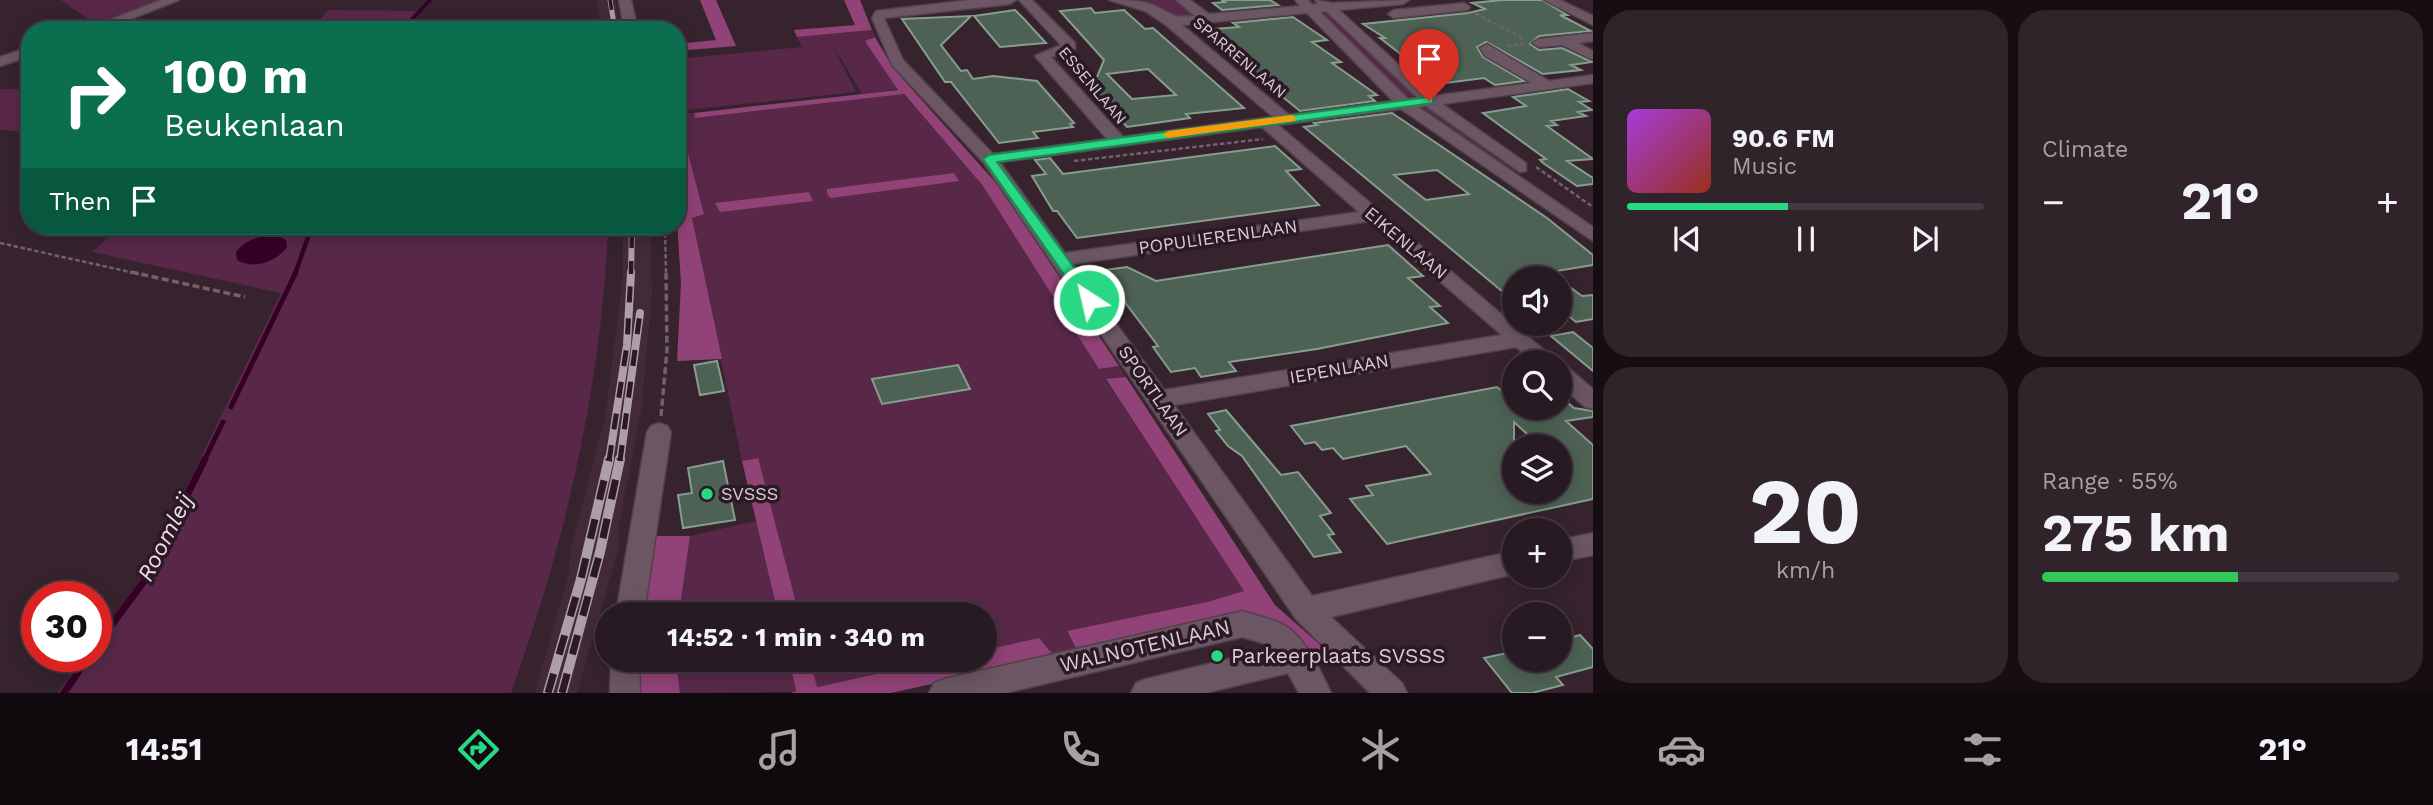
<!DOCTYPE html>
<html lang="en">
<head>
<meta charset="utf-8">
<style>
  :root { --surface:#281a22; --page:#30232a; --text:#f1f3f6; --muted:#a5a1a5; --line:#443840; --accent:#28d885 }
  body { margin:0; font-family:"Work Sans",sans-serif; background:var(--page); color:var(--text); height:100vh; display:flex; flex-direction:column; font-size:26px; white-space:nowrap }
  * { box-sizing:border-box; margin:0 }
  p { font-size:23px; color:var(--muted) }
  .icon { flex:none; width:38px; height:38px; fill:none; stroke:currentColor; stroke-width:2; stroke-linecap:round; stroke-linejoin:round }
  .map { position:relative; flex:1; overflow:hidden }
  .side { display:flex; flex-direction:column; gap:10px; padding:10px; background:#160e13; width:840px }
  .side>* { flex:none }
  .top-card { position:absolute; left:21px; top:21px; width:665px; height:214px; border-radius:28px; box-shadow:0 4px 18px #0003,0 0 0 2px var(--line); background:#0b6e4f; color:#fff; overflow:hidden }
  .buttons { position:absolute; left:1502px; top:266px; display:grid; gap:14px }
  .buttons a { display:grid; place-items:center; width:70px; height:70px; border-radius:50%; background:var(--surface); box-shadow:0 4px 18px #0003,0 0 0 2px var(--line); font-size:35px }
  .speed { position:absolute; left:21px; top:581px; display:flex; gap:14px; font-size:35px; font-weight:700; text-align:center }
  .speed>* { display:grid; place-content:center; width:91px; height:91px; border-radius:50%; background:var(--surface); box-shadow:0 4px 18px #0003,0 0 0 2px var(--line); line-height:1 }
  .speed .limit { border:10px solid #d22; background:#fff; color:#111 }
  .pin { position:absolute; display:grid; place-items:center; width:60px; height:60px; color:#fff; margin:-72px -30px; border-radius:50% 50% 50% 0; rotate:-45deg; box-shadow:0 0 7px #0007 }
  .pin .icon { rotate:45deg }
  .me { position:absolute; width:77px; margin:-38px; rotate:325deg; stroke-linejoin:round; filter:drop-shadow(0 0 5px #0008) }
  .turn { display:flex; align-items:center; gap:24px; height:147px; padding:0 28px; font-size:32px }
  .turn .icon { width:91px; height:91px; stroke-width:2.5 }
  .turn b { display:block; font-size:49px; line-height:60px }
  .then { display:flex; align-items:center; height:66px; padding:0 28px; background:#0003; gap:14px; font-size:26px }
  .big { font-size:52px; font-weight:700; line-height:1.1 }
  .side .widget { flex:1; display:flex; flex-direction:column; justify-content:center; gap:10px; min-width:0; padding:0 24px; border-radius:28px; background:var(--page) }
  .side .dial { align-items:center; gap:0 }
  .dial b { font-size:91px; line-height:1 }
  .song { display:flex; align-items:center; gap:21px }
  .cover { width:84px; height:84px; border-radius:10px; background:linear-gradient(135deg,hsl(280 70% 55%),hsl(10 70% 35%)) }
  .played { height:7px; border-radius:4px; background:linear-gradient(90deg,var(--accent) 45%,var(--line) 45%) }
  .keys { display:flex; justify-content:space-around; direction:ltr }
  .heat { display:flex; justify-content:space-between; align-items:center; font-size:38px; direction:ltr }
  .charge { height:10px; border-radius:5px; background:linear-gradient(90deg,#34c759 55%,var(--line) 0) }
  .side .tiles { flex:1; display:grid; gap:10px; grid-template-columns:repeat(2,1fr) }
  .trip { position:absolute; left:595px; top:602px; width:402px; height:70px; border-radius:35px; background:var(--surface); box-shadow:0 4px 18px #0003,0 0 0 2px var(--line); font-weight:700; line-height:70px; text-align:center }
  .tabs { display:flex; height:112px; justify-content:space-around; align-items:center; background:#100a0e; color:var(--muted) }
  .tabs .icon { width:49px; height:49px }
  .tabs .active { color:var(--accent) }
  .tabs b { font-size:32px; color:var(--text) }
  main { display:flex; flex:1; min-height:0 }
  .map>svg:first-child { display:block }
  .built { fill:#422a39 }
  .green { fill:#592849; fill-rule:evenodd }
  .forest { fill:#914277 }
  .water { fill:#350026 }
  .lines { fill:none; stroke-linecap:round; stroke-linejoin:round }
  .stream-far3 { stroke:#350026; stroke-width:3.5 }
  .stream-far2 { stroke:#350026; stroke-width:4.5 }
  .stream-far1 { stroke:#350026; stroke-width:5 }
  .stream { stroke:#350026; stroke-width:7 }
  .building { fill:#4d6254; stroke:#879e8e; stroke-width:2; fill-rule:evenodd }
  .minor-casing { stroke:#52414b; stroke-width:3 }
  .path-far1 { stroke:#72616b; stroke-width:2.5; stroke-dasharray:4.5 2.5; stroke-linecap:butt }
  .path { stroke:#72616b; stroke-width:3.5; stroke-dasharray:7 3.5; stroke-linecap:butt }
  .minor { fill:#6c5663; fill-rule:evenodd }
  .rail-far3-casing { stroke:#ad9ea7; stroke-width:5 }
  .rail-far2-casing { stroke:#ad9ea7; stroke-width:6 }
  .rail-far1-casing { stroke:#ad9ea7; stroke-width:8 }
  .rail-casing { stroke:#ad9ea7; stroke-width:10 }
  .rail-far3 { stroke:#2b1925; stroke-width:3.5; stroke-dasharray:10; stroke-linecap:butt }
  .rail-far2 { stroke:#2b1925; stroke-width:4.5; stroke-dasharray:13; stroke-linecap:butt }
  .rail-far1 { stroke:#2b1925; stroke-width:5; stroke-dasharray:16; stroke-linecap:butt }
  .rail { stroke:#2b1925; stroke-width:7; stroke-dasharray:20; stroke-linecap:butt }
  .route { fill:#28d885; stroke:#1a8c56; stroke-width:2 }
  .slow { fill:#f59e0b }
  .poi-dot { fill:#28d885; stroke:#2b1925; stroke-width:2.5 }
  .labels { text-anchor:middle; stroke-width:7; stroke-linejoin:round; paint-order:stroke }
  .far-street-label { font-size:16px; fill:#dacdd5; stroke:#2b1925 }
  .street-label { font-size:18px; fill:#dacdd5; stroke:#2b1925 }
  .poi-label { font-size:18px; fill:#dacdd5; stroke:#2b1925; text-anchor:start }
  .near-street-label { font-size:21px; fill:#dacdd5; stroke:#2b1925 }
  .near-poi-label { font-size:21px; fill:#dacdd5; stroke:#2b1925; text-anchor:start }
  .near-water-label { font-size:23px; font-style:italic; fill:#f2dbe8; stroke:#2b1925 }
</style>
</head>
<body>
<main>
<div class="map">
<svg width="1593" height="693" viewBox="0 0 1593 693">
  <rect width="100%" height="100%" fill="#36232e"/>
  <path class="built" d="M 596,0 L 615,0 L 621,30 L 602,30 Z
    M 623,226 L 650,226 L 652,293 L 642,406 L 618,532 L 619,547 L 577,693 L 535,693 L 568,577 L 571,548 L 605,418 L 623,275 Z"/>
  <path class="green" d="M 61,0 L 166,0 L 95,24 Z
    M 1128,0 L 1177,0 L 1198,16 L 1177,18 Z
    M 328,10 L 421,11 L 403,30 L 335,30 L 316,26 Z
    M 1325,13 L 1330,14 L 1418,96 L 1403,98 L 1319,14 Z
    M 872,30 L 875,37 L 870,37 L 898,89 L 862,94 L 832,44 L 856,92 L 677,111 L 677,59 L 802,47 L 797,37 Z
    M 0,89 L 30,89 L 30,132 L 0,130 Z
    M 903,94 L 983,186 L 1099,369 L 1119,366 L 1126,377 L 1106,380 L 1244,591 L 1207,602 L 1067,632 L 1078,652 L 1055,657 L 1039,638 L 985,650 L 985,614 L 799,614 L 757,458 L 742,461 L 692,218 L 704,213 L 678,114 L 694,113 L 696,118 Z
    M 1426,108 L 1432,109 L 1516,172 L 1511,173 L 1420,111 Z
    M 121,226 L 608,226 C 602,385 565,543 511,693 L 58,693 L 84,656 L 96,656 L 96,640 L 130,596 L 150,562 L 281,293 L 92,252 ZM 257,238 L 280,255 L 260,264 L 239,248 Z
    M 756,521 L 778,614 L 679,614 L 690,536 Z
    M 676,660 L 789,660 L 796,692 L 680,693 Z
    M 810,660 L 939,660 L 816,687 Z"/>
  <path class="forest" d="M 700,0 L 716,0 L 736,46 L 677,51 L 677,44 L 716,40 Z
    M 844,0 L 860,0 L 872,30 L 797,37 L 794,30 L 855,25 Z
    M 875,37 L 893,68 L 997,184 L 1119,366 L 1099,369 L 983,186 L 904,94 L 695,118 L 694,113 L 898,90 L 865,41 Z
    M 678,114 L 704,214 L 692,218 L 722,359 L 677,361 L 681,283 L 677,221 Z
    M 954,173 L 959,181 L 831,198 L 827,194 L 827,189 Z
    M 809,192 L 813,201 L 720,212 L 715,203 Z
    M 1126,377 L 1275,605 L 1335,658 L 1314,664 L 1280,624 L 1253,615 L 1078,652 L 1067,631 L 1207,602 L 1244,591 L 1106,379 Z
    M 758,458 L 799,614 L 778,614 L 742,461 Z
    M 654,536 L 690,536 L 679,614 L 642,614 Z
    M 1039,638 L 1055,657 L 891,693 L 791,693 L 796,691 L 789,660 L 810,660 L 817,687 L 939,660 L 985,660 L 985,650 Z
    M 638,660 L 676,660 L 680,693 L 639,693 Z"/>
  <path class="water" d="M 278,236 L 286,240 L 287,247 C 276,262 253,270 237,260 L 236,252 C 246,239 261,235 278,236 Z"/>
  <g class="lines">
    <path class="stream-far3" d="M 402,30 L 430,0"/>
    <path class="stream-far2" d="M 295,274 L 312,226"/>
    <path class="stream-far1" d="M 231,407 L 296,272
      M 204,461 L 223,422"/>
    <path class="stream" d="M 96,646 L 145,580 L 205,459
      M 64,693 L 89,656"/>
  </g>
  <path class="building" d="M 1222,0 L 1270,0 L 1278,5 L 1222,10 L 1213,3 L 1225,2 Z
    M 1502,0 L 1542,0 L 1567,15 L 1560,15 L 1591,31 L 1539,36 L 1530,44 L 1539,50 L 1562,48 L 1592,62 L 1571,65 L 1581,70 L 1543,74 L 1486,42 L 1477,47 L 1483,57 L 1524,81 L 1495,85 L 1484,78 L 1438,84 L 1408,64 L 1412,63 L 1380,38 L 1385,38 L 1363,24 L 1468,13 L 1485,9 L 1472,3 Z
    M 1091,8 L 1095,13 L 1124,10 L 1145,29 L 1153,28 L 1244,108 L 1186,114 L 1190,118 L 1127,127 L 1092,89 L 1104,60 L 1060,11 ZM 1148,69 L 1176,95 L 1132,99 L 1107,74 Z
    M 1015,10 L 1024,19 L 1046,43 L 1000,47 L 974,16 Z
    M 971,16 L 941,45 L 961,71 L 967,70 L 973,79 L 993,76 L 1037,81 L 1074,123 L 1070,124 L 1073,127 L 1033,132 L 1038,138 L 999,143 L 951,82 L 945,82 L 902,19 Z
    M 1293,17 L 1327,40 L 1312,42 L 1341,62 L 1332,63 L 1377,95 L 1369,96 L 1375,101 L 1300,111 L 1201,30 L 1239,27 L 1233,23 Z
    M 1568,89 L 1589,101 L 1579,102 L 1592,110 L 1578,112 L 1586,116 L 1551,121 L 1557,125 L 1547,126 L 1593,159 L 1567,161 L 1593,178 L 1593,184 L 1577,186 L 1543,163 L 1540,160 L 1546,159 L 1483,113 L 1526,106 L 1513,97 Z
    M 1392,113 L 1547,218 L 1593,255 L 1593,265 L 1550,272 L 1559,278 L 1514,278 L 1514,290 L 1503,292 L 1304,127 L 1317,125 L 1314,123 ZM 1437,170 L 1469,194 L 1426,200 L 1394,175 Z
    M 1275,146 L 1301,169 L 1286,171 L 1319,205 L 1077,238 L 1057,211 L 1053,211 L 1032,176 L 1046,174 L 1035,160 L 1050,158 L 1063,174 Z
    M 1388,245 L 1423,276 L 1408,278 L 1440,306 L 1430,307 L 1448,323 L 1317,349 L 1229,362 L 1236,371 L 1201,377 L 1195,368 L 1171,372 L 1153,347 L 1158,346 L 1111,284 L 1106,285 L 1097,271 L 1127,267 L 1156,281 Z
    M 1559,279 L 1582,296 L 1593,295 L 1593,319 L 1576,322 L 1559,308 Z
    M 1573,332 L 1593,348 L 1593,371 L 1551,336 Z
    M 717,361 L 724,391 L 700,395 L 694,365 Z
    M 958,365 L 970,389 L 882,404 L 872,379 Z
    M 1497,387 L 1514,402 L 1514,408 L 1559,408 L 1559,395 L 1574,408 L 1593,411 L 1593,417 L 1566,421 L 1593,445 L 1593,499 L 1387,544 L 1350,499 L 1373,495 L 1366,486 L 1431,474 L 1406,446 L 1343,459 L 1333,448 L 1322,450 L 1315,442 L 1305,444 L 1291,426 ZM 1514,422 L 1540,446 L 1559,446 L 1559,492 L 1514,492 Z
    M 1226,410 L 1281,475 L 1298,472 L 1331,513 L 1320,516 L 1334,534 L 1328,535 L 1341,552 L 1314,557 L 1242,456 L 1228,446 L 1216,431 L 1220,430 L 1208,414 Z
    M 723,461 L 735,520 L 683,528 L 678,495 L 692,493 L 688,468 Z
    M 1559,623 L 1573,637 L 1580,635 L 1593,649 L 1593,667 L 1556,677 L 1563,685 L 1532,693 L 1512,693 L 1484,658 L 1507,653 L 1512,660 L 1559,660 Z"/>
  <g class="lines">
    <g class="minor-casing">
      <path id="minor" d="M 161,0 L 179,0 L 103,30 L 84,30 Z
        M 619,0 L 631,0 L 638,30 L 624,30 Z
        M 970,0 L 1016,0 L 1010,4 L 884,18 L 903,60 L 993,154 L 1107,139 L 1035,56 L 1061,45 L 1019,0 L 1032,0 L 1075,43 L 1075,49 L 1051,57 L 1123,137 L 1273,117 L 1166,25 L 1145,11 L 1109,0 C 1124,0 1140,0 1153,5 C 1175,14 1168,18 1195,16 L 1176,0 L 1190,0 L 1209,14 L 1300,6 L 1295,0 L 1308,0 L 1313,5 L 1318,4 L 1315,0 L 1332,3 L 1409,0 L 1403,4 L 1339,10 L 1433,96 L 1532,83 L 1485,56 L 1480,48 L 1487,44 L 1549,81 L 1593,75 L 1593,83 L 1442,104 L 1526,163 L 1526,171 L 1520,172 L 1426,106 L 1418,107 L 1593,227 L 1593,241 L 1401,109 L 1278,125 L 1558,362 L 1534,362 L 1516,347 L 1174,405 L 1312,596 L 1514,551 L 1514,574 L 1331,617 L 1402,683 L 1407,693 L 1370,693 L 1296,619 L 983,162 L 892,65 L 872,18 L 876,11 ZM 1326,11 L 1418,98 L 1408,99 L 1320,12 ZM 1307,13 L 1393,101 L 1289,115 L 1182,25 ZM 1262,127 L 1359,212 L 1065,253 L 1000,162 ZM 1370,221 L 1502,335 L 1164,390 L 1073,264 Z
        M 1544,0 L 1560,0 L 1593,16 L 1593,25 Z
        M 1464,3 L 1470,7 L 1468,10 L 1394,18 L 1388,14 L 1394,10 Z
        M 1593,33 L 1593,41 L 1578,43 L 1593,51 L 1593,60 L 1562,45 L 1539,47 L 1532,43 L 1539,39 Z
        M 30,47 L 30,56 L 0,66 L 0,57 Z
        M 1559,364 L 1567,367 L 1593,389 L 1593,409 L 1585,407 L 1559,384 Z
        M 659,423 L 667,426 L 671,432 L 644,614 L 616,614 L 647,432 L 651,426 Z
        M 1593,533 L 1593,555 L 1559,562 L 1559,540 Z
        M 1243,611 C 1255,616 1268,617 1280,623 C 1303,633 1321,671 1331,693 L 1299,693 L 1288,673 L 1205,693 L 1131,693 L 1136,683 L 1146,679 L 1271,649 L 1263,643 L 1242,637 L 1005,693 L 929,693 L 934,683 L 944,679 Z
        M 611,660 L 639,660 L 640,693 L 610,693 Z"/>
    </g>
    <path class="path-far1" d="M 1475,13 L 1524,39
      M 1507,46 L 1524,44
      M 1074,161 L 1263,139
      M 1536,167 L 1593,207
      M 665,226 L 666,274
      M 0,243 L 139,274"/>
    <path class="path" d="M 131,272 L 245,297
      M 661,416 L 667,350 L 666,272"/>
    <use href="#minor" class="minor"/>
    <g class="rail-far3-casing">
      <path id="rail-far3" d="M 610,0 L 615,30"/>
    </g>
    <g class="rail-far2-casing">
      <path id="rail-far2" d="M 631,274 L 632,226"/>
    </g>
    <g class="rail-far1-casing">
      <path id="rail-far1" d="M 609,461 L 627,345 L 631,272
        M 620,461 L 640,313"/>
    </g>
    <g class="rail-casing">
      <path id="rail" d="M 548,693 L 581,579 L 609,459
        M 562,693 L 600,552 L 620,459"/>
    </g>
    <use href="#rail-far3" class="rail-far3"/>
    <use href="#rail-far2" class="rail-far2"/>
    <use href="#rail-far1" class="rail-far1"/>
    <use href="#rail" class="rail"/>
  </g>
  <path class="route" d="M 1429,97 L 1433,98 L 1433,103 L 997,162 L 1095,296 L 1097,300 L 1089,305 L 1084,303 L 983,159 L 989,155 Z"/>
  <path class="slow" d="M 1291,115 L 1295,116 L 1295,121 L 1168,138 L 1162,135 L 1168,131 Z"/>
  <g class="poi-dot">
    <circle cx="707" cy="494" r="7"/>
    <circle cx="1217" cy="656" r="7"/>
  </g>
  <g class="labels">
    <g class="far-street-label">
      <text transform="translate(1240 57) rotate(40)" y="6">SPARRENLAAN</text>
      <text transform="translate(1093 85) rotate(50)" y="6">ESSENLAAN</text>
    </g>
    <g class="street-label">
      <text transform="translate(1218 237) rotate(-8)" y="6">POPULIERENLAAN</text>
      <text transform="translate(1406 243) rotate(40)" y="6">EIKENLAAN</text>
      <text transform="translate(1339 369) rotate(-10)" y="6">IEPENLAAN</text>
      <text transform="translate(1153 391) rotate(55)" y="6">SPORTLAAN</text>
    </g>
    <g class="poi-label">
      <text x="721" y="500">SVSSS</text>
    </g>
    <g class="near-street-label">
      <text transform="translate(1145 646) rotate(-13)" y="7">WALNOTENLAAN</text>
    </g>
    <g class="near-poi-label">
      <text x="1231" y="663">Parkeerplaats SVSSS</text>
    </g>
    <g class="near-water-label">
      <text transform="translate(165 537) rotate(-63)" y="8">Roomleij</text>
    </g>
  </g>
</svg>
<div class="buttons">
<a><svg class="icon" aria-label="sound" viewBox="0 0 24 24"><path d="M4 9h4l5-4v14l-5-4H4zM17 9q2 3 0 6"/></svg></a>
<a><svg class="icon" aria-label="search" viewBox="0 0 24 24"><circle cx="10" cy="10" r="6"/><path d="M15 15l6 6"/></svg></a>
<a><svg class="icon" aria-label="layers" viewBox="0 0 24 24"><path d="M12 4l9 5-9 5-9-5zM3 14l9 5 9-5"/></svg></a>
<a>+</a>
<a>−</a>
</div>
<div class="speed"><div class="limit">30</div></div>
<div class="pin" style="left:1429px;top:101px;background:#d93025"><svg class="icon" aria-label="arrive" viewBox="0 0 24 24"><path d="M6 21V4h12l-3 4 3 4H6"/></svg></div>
<svg class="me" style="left:1089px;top:300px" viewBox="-20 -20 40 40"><circle r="17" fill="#28d885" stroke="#fff" stroke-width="3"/><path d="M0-11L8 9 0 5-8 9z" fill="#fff"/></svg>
<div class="trip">14:52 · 1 min · 340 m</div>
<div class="top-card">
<div class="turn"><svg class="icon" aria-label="right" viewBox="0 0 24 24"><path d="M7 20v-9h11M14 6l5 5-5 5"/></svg><div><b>100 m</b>Beukenlaan</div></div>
<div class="then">Then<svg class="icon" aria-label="arrive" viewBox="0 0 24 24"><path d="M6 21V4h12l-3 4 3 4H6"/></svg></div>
</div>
</div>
<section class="side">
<div class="tiles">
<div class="widget">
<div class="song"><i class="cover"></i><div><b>90.6 FM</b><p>Music</p></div></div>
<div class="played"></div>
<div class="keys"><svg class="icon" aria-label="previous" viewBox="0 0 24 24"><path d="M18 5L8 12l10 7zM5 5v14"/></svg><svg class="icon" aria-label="pause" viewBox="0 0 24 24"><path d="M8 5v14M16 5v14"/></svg><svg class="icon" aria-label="next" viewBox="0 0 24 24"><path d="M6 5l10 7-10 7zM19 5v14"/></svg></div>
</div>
<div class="widget"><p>Climate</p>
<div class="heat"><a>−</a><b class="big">21°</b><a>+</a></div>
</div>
<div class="widget dial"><b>20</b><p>km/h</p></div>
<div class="widget"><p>Range · 55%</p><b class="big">275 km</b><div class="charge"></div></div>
</div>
</section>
</main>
<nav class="tabs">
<b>14:51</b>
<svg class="icon active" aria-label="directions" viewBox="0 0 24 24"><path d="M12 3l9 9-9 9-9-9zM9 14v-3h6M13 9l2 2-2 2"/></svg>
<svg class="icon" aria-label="music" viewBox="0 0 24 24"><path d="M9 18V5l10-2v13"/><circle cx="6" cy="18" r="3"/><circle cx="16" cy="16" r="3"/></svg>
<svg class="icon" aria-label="phone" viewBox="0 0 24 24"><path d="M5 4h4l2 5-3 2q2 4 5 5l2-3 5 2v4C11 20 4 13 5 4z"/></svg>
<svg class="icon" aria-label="climate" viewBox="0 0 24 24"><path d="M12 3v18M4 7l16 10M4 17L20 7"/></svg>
<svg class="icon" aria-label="car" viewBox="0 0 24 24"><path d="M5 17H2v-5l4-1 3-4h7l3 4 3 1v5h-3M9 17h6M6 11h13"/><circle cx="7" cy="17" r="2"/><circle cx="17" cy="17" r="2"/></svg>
<svg class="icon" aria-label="filters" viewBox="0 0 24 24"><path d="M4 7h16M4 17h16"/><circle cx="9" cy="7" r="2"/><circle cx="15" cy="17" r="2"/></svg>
<b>21°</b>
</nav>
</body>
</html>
